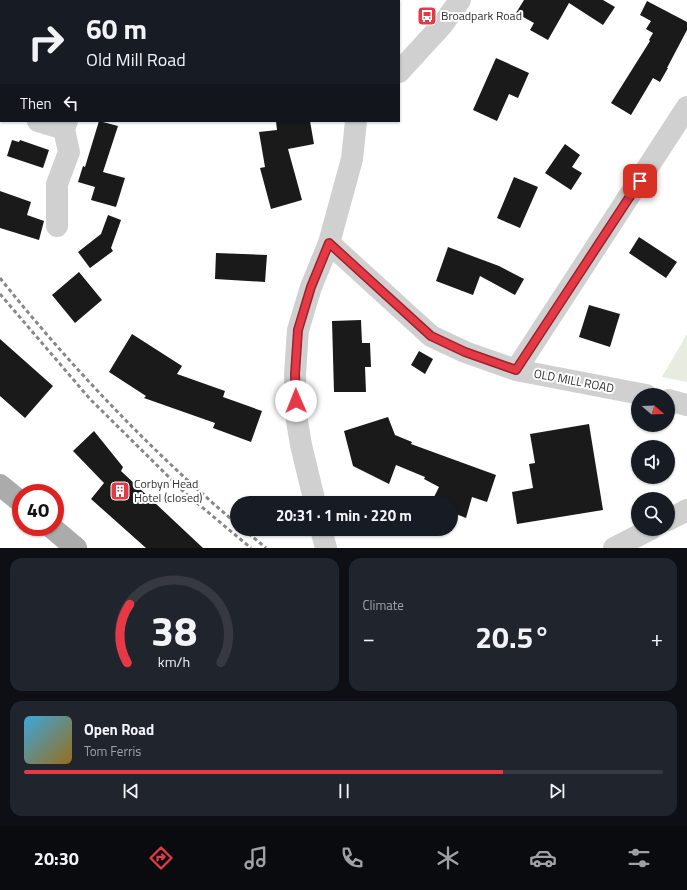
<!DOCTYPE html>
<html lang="en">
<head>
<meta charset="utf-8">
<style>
  :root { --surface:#171b24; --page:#20242c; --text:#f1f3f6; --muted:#9ea1a6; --line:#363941; --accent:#e63946 }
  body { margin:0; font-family:"Titillium Web",sans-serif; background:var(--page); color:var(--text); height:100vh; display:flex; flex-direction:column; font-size:15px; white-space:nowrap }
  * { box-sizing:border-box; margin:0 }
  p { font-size:13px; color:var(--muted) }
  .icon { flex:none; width:22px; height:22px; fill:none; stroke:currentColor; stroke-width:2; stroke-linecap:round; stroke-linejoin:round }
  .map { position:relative; height:548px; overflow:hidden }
  .panel { display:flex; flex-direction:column; gap:10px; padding:10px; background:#0d0f14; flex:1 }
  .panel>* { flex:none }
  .banner { position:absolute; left:0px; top:0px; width:400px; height:122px; box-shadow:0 1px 3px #0004; background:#171b24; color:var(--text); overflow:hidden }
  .needle { width:26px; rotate:109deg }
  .fabs { position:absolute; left:631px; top:388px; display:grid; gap:8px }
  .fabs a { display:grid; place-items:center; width:44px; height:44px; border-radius:50%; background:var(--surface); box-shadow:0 1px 3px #0004; font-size:20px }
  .speed { position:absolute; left:12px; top:484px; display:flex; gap:8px; font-size:20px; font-weight:700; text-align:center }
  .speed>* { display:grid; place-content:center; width:52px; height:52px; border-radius:50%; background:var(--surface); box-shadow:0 1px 3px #0004; line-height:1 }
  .speed .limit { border:6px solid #d22; background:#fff; color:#111 }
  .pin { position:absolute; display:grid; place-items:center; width:34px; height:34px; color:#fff; margin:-17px; border-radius:8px; box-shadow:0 2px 6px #0006 }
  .me { position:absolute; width:44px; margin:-22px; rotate:359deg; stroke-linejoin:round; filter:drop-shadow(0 0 3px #0008) }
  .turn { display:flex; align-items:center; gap:14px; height:84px; padding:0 20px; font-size:18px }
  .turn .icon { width:52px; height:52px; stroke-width:2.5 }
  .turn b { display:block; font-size:28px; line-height:34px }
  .then { display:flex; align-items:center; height:38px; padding:0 20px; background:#0003; gap:8px; font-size:15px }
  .big { font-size:30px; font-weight:700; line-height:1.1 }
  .panel .card { flex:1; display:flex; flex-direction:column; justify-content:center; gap:6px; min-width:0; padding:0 14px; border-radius:12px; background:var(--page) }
  .panel .dial { align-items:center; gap:0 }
  .dial svg { height:104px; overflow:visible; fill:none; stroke:var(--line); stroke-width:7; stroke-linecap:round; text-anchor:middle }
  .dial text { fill:var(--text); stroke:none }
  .song { display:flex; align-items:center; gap:12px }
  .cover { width:48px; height:48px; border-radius:6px; background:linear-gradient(135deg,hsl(200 70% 55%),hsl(40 70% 35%)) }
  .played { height:4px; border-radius:2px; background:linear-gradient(90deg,var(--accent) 75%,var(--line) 75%) }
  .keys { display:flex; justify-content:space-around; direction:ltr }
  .heat { display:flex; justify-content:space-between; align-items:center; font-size:22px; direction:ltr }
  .panel .tiles { flex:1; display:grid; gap:10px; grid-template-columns:1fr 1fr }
  .card:last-child { grid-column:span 2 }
  .trip { position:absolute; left:230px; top:496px; width:228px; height:40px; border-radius:20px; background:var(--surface); box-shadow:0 1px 3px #0004; font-weight:700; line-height:40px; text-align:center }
  .tabs { display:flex; height:64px; justify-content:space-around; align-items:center; background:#090b0e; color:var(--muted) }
  .tabs .icon { width:28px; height:28px }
  .tabs .active { color:var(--accent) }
  .tabs b { font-size:18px; color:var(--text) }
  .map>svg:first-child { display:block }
  .green { fill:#e6ecdf }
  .building { fill:#1a1a1a }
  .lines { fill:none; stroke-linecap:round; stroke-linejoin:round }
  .minor { stroke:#d0d0d0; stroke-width:22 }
  .major { stroke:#ababab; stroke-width:22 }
  .rail { stroke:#888; stroke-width:3; stroke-dasharray:4 3; stroke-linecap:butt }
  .route-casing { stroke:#96252e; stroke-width:10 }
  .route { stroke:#e63946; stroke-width:7 }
  .labels { text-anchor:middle; stroke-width:4; stroke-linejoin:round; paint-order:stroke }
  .poi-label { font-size:12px; fill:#333; stroke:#fff; text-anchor:start }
  .street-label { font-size:12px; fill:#333; stroke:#fff }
</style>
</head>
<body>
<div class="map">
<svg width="687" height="548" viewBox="0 0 687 548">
  <rect width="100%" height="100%" fill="#fff"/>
  <path class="green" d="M 687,334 L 687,382 L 662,377 Z"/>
  <path class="building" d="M 524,0 L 603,0 L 615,7 L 603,25 L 569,3 L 548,40 L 530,30 L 534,23 L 516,13 Z
    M 647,1 L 687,22 L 687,30 L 667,68 L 668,68 L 660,82 L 653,78 L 631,115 L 611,103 L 650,41 L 649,40 L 653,33 L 646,29 L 651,21 L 640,15 Z
    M 496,58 L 529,73 L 518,98 L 509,94 L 497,121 L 473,110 Z
    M 99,121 L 118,126 L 103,172 L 125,178 L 116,207 L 91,200 L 95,187 L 78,182 L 83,166 L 85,167 Z
    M 276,121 L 310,121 L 314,144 L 288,149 L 302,200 L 271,209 L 260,168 L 265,167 L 259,132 L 277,130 Z
    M 12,140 L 19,142 L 20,140 L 49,150 L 43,168 L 7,156 Z
    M 565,144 L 580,155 L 572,167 L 582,173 L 571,190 L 545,173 Z
    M 514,177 L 538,187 L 520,228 L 497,218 Z
    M 0,191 L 31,202 L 27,215 L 44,221 L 39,240 L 0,228 Z
    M 108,215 L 121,220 L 111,248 L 113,251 L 90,268 L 78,252 L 101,234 Z
    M 639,237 L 677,262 L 666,278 L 629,253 Z
    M 448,247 L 499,266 L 524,279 L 515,295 L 480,276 L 473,295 L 436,281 Z
    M 216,253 L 267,255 L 265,282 L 215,279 Z
    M 79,272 L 102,300 L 75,323 L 52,295 Z
    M 589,305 L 620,314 L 610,347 L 579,337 Z
    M 361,320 L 362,343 L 370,343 L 371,367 L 365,367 L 366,392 L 334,392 L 332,321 Z
    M 132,334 L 182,366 L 177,374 L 225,391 L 223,397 L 262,411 L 251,442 L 213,428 L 215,423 L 144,398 L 146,396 L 109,372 Z
    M 0,339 L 53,386 L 25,418 L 0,396 Z
    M 419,351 L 433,359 L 425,374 L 411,365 Z
    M 388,417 L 395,435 L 412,442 L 411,444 L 496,475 L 487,502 L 472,497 L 466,518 L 451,512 L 451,503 L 431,503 L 439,487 L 424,479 L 425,477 L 396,465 L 389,484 L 353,466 L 344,431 Z
    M 589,424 L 603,510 L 517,524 L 512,492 L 533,488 L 529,464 L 535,463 L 530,434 Z
    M 94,431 L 123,467 L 121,471 L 203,548 L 146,548 L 91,499 L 104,483 L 73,451 Z"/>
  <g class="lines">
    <path class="minor" d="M 302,0 L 304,1
      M 139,1 L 140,0
      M 399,72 L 443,24 L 460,0
      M 0,109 L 1,109
      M 38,121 L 64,129
      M 57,226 L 57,184 L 69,152 L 64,129 L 67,121
      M 329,243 L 431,336 L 465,352 L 516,370 L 646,395
      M 516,370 L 687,107
      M 668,400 L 687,405
      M 315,503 L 301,445 L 296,415 L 295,374 L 298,330 L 311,287 L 329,243 L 352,159 L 356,121
      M 668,520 L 687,510
      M 321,529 L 326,548
      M 614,548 L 651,529"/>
    <path class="major" d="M 0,485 L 21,502
      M 51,527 L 76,548"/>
    <path class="rail" d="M 0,278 C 71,367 150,450 237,524
      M 0,294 L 90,399 L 185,493 L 251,548
      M 243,529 L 266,548"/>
  </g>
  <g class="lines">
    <g class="route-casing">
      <path id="route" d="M 296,401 L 295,374 L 298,330 L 311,287 L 329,243 L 431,336 L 465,352 L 516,370 L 640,181"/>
    </g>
    <use href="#route" class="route"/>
  </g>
  <defs>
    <g id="bus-square" transform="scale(1)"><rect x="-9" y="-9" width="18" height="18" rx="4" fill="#e63946" stroke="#fff"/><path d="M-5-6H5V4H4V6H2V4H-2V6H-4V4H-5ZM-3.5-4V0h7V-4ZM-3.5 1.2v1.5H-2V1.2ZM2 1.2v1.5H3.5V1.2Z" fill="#fff"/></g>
    <g id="building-square" transform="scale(1)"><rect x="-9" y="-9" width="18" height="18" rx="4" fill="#e63946" stroke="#fff"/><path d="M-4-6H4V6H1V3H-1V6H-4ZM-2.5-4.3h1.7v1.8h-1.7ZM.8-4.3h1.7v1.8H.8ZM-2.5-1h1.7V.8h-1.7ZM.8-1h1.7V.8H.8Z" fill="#fff"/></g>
  </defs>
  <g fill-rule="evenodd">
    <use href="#bus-square" x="427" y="16"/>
    <use href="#building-square" x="120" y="491"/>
  </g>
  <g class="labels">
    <g class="poi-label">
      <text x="441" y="20">Broadpark Road</text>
      <text x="134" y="488">Corbyn Head<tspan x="134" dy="14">Hotel (closed)</tspan></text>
    </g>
    <g class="street-label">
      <text transform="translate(574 381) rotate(11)" y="4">OLD MILL ROAD</text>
    </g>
  </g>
</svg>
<div class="fabs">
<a><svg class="needle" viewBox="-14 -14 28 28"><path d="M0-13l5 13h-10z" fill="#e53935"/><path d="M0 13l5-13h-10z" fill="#9ea1a6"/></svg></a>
<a><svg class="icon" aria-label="sound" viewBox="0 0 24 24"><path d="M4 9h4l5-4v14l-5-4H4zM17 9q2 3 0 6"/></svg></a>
<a><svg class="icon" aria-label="search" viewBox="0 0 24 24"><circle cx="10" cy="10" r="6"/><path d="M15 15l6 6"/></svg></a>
</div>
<div class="speed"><div class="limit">40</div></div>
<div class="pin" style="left:640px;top:181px;background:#d93025"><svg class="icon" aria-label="arrive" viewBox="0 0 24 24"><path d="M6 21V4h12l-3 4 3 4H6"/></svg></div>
<svg class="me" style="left:296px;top:401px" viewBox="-20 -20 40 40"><circle r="19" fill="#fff"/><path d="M0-13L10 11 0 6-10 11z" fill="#e63946"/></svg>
<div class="trip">20:31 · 1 min · 220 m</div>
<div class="banner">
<div class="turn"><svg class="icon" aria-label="right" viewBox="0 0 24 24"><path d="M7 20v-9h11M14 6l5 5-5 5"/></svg><div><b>60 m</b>Old Mill Road</div></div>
<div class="then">Then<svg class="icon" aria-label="left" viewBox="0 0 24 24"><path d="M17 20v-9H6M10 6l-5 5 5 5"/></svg></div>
</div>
</div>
<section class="panel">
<div class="tiles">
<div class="card dial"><svg viewBox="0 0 100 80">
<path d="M14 69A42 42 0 1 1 86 69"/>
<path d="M14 69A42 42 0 0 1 16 24" stroke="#e63946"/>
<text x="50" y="56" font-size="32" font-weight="700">38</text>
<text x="50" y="72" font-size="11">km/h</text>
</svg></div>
<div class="card"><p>Climate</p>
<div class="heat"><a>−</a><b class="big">20.5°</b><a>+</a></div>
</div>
<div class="card">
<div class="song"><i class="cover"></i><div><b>Open Road</b><p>Tom Ferris</p></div></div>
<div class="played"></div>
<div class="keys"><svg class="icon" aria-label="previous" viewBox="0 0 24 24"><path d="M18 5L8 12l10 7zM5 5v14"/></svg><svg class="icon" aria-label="pause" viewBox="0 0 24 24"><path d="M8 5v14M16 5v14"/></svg><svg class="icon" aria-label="next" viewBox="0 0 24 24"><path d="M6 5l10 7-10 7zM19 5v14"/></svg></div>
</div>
</div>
</section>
<nav class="tabs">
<b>20:30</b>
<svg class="icon active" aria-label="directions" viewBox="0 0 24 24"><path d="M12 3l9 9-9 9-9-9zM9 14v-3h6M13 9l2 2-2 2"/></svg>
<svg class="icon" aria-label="music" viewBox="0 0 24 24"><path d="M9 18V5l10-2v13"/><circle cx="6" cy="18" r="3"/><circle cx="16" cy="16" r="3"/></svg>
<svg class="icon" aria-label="phone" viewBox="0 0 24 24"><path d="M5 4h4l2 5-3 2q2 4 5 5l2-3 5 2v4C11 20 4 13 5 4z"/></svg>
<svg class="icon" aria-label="climate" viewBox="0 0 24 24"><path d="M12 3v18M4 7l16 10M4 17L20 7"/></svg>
<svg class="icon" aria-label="car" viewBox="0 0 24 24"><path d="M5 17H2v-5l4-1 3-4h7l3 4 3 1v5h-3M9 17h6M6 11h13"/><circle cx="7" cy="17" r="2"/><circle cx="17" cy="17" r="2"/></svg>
<svg class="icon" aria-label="filters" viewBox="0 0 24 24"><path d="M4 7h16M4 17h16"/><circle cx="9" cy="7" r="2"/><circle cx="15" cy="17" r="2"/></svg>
</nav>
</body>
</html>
